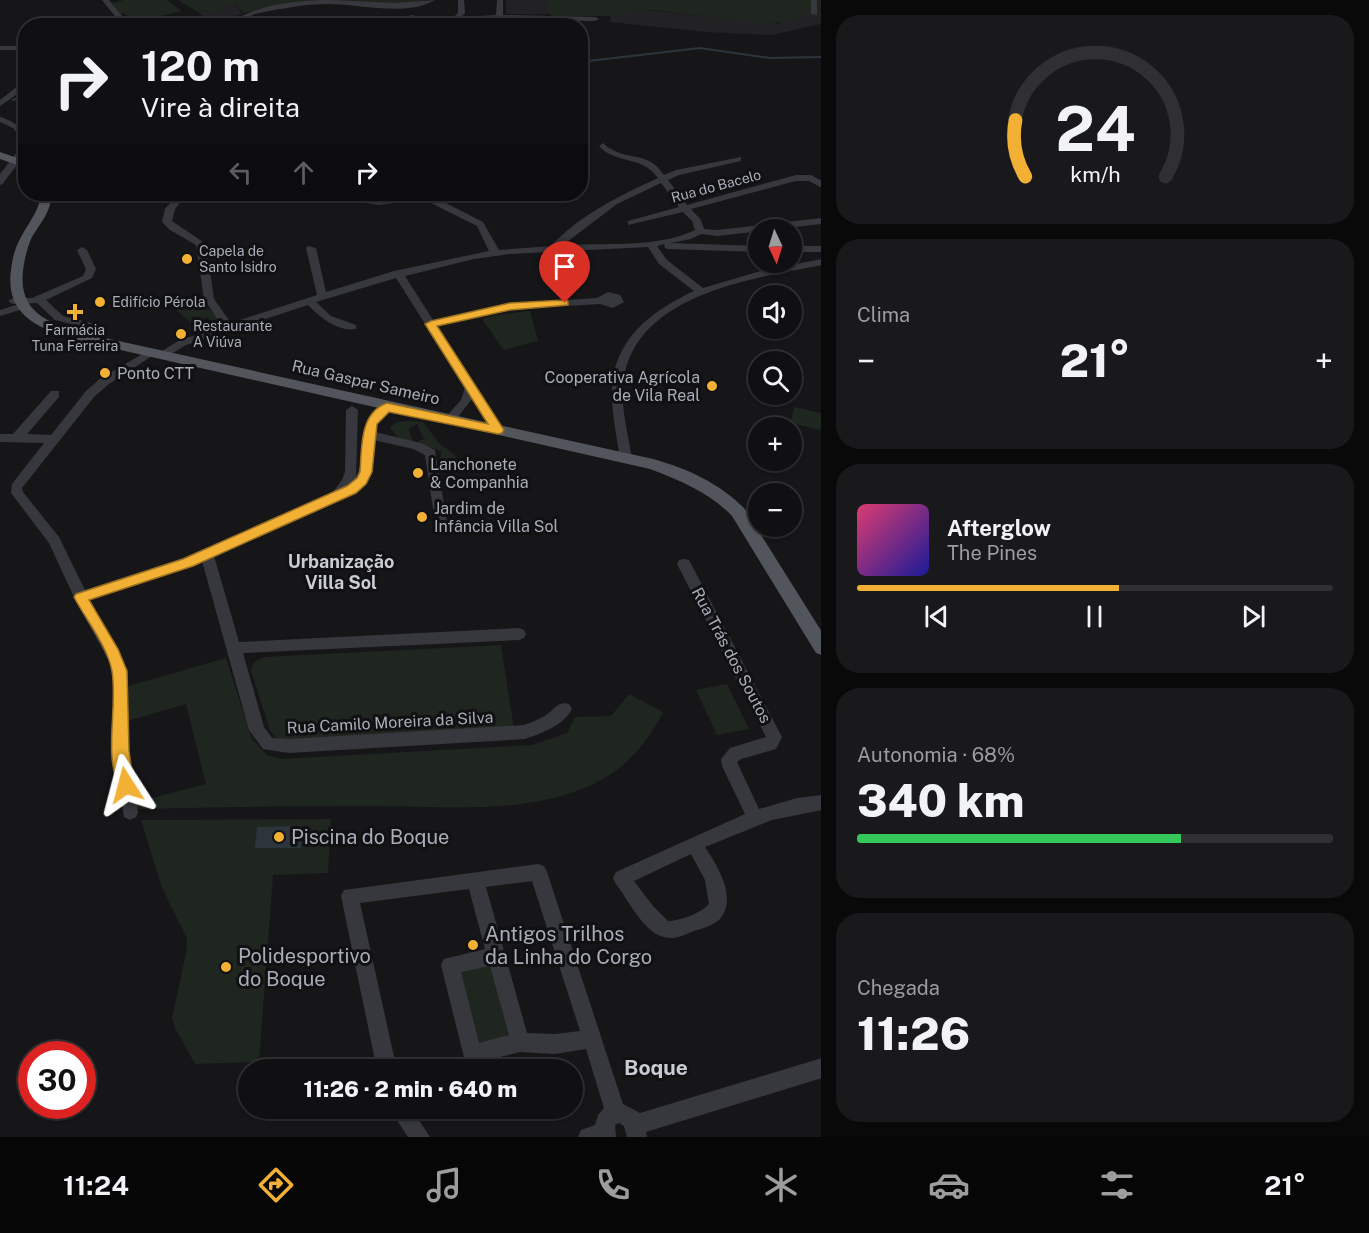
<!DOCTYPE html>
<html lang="pt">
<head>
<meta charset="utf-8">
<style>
  :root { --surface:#101012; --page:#19191b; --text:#f1f3f6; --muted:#9c9d9f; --line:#303032; --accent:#f2b134 }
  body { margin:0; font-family:"Public Sans",sans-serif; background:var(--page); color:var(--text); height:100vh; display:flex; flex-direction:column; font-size:22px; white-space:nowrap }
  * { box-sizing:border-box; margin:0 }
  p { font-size:20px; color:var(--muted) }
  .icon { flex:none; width:33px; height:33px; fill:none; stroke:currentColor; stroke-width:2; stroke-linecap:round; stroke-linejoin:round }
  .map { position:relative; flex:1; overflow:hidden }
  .drawer { display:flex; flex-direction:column; gap:15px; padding:15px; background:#09090a; width:548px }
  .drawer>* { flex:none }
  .banner { position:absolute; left:18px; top:18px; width:570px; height:183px; border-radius:24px; box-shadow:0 2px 4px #0004,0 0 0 2px var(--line); background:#101012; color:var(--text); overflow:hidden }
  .needle { width:39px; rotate:176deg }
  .controls { position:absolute; left:748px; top:219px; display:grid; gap:12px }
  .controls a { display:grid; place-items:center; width:54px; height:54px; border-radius:50%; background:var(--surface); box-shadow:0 2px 4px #0004,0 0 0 2px var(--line); font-size:30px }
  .speed { position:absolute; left:18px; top:1041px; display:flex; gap:12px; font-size:30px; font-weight:700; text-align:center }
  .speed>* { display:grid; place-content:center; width:78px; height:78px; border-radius:50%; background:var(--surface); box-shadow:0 2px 4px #0004,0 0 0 2px var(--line); line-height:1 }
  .speed .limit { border:9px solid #d22; background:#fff; color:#111 }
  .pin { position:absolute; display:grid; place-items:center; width:51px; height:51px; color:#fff; margin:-62px -26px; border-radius:50% 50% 50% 0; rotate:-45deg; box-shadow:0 0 6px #0007 }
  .pin .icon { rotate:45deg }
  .me { position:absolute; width:66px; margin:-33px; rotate:351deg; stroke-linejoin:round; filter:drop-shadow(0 0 4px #0008) }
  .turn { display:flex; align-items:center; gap:21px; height:126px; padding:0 24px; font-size:27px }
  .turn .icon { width:78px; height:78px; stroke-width:2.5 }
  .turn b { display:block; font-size:42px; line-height:51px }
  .lanes { display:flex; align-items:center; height:57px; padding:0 24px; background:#0003; justify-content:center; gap:30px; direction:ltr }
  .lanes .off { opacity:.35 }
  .big { font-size:45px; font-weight:800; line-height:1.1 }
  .drawer .card { flex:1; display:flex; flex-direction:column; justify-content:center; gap:9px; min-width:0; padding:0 21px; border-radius:24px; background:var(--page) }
  .drawer .dial { align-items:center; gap:0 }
  .dial svg { height:156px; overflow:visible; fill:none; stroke:var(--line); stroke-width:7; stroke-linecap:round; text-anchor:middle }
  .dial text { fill:var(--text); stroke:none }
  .song { display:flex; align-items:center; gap:18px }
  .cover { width:72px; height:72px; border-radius:9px; background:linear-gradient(135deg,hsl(340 70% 55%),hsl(240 70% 35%)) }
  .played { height:6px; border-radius:3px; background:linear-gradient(90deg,var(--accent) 55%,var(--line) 55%) }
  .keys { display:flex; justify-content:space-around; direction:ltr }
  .heat { display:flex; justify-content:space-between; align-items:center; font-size:33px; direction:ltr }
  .charge { height:9px; border-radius:4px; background:linear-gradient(90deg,#34c759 68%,var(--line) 0) }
  .trip { position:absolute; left:238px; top:1059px; width:345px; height:60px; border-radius:30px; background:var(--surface); box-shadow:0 2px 4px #0004,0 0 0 2px var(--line); font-weight:800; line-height:60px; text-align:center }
  .tabs { display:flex; height:96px; justify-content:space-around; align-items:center; background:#060607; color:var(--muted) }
  .tabs .icon { width:42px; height:42px }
  .tabs .on { color:var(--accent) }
  .tabs b { font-size:27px; color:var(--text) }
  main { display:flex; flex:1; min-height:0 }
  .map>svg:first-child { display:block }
  .built { fill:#222225 }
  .green { fill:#1e261f }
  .water { fill:#2c353c }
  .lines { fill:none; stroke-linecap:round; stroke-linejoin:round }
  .stream { stroke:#2c353c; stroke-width:2 }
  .minor { fill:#37383d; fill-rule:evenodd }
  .major { fill:#53555c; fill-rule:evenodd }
  .route { fill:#f2b134; stroke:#9d7322; stroke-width:1.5 }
  .poi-dot { fill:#f2b134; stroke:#111113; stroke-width:2 }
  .labels { text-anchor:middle; stroke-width:6; stroke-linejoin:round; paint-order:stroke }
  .far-street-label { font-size:14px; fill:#a8adb8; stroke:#111113 }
  .far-poi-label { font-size:14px; fill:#a8adb8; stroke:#111113; text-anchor:start }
  .poi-label { font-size:16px; fill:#a8adb8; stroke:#111113; text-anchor:start }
  .street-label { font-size:16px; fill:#a8adb8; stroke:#111113 }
  .neighbourhood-label { font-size:18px; font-weight:bold; fill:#c9ccd4; stroke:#111113 }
  .near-poi-label { font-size:20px; fill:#a8adb8; stroke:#111113; text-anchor:start }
  .near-neighbourhood-label { font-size:21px; font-weight:bold; fill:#c9ccd4; stroke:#111113 }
</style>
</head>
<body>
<main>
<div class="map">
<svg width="822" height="1137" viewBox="0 0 822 1137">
  <rect width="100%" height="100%" fill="#161618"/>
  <path class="built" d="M 506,0 L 546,0 L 551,14 L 506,14 Z
    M 816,0 L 821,0 L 821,24 L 771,35 L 706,32 L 610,22 L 611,16 L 629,11 L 645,10 L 777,24 Z
    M 234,4 L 243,14 L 210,22 L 198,12 Z"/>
  <path class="green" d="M 124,0 L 167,0 L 182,11 L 135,22 L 124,13 L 120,14 L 112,3 Z
    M 178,0 L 427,0 L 396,5 L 291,3 L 244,13 L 234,4 L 221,7 L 224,10 L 213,13 L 210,10 L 198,12 Z
    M 546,0 L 812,0 L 813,13 L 773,24 L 650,10 L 629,11 L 616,16 L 551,16 Z
    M 202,303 L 220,319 L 213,322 L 207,317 L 192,324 L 173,307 Z
    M 530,311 L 538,341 L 504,350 L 482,319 L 495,315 Z
    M 794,407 L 821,413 L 821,430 L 791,423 Z
    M 412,421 L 423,422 L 438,442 L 457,457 L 447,464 L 440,464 L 441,451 L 419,444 L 419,440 L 424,440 L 417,424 L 410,428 L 409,431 L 414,443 C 403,439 395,438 390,427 L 397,422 Z
    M 501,645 L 514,729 L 290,742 L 276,738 L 270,730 L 251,671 L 254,662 L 265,657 Z
    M 226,658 L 252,739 L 267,755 L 281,759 L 532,745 L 567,733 L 575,717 L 611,716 L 629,694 L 663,712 C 647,744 624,770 591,785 C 524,816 442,806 370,806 C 292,806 215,807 137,809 L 136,802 L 206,784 L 186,704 L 124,722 L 125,687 Z
    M 727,684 L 749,729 L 717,735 L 696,690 Z
    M 331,819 L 328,873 L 273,875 L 259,1062 L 195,1064 L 175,1028 L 172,1018 L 186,953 L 187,939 L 161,885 L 141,820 Z
    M 490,961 L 511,1039 L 476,1047 L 456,969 Z"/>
  <path class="water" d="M 302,826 L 301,848 L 255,848 L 257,827 Z"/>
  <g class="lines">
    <path class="stream" d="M 580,62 L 700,48 L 770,58 L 822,57
      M 13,100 L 26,94"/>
    <path class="minor" d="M 102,0 L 109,0 L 130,26 L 123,26 Z
      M 332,0 L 394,3 L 435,0 C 406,17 361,4 329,4 C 304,4 279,9 254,14 C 242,24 218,26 203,26 C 215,20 231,20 244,15 C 270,3 303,0 332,0 Z
      M 458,0 L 464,0 L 465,13 L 461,17 L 496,15 L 497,0 L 503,0 L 503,15 L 595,17 L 599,19 L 595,21 L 474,19 L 453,26 L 444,26 L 458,13 Z
      M 811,0 L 817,0 L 817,15 L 811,14 Z
      M 411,15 L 417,16 L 406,26 L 398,26 Z
      M 0,46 L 26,46 L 26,50 L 0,50 Z
      M 23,82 L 26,82 L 26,88 L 0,106 L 0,100 Z
      M 0,117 C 16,122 31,131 26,151 C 23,160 8,175 3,184 L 0,185 L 0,174 L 24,143 L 13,128 L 0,122 Z
      M 603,143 C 606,145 608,148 611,149 C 631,161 648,151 664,175 L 676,170 L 741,157 L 741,161 L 679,175 L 668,180 L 687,205 L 796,175 L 811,175 L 822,181 L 822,188 L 809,181 L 796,181 L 691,209 L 701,220 L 704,229 L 717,230 L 822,218 L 822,224 L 717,236 L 701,234 L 691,239 L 671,243 L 759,246 L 759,252 L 668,249 L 665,248 L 664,244 L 657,246 L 667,260 L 703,288 L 764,270 L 822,259 L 822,265 C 755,278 642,293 625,373 C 618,400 628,432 632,459 L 630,462 L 622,462 L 620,459 C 617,437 612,416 612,394 C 611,341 651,311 694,291 L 659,264 L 648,247 L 510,254 L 474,259 L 405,276 L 433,320 L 515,303 L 597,298 L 608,292 L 620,295 L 624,302 L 613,308 L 600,304 L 515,309 L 437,326 L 504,430 L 498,434 L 494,433 L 472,399 L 454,422 L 446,422 L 444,419 L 461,400 L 465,387 L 396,278 L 316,302 L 331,316 L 356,325 L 356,329 C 337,332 320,317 308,305 L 186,345 L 166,357 L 158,357 L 156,355 L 178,341 L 222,326 L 204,299 L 196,245 L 170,230 L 162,222 L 165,209 L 178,194 L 187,194 L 175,209 L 172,221 L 206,244 L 214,299 L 231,323 L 317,295 L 306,248 L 308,246 L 316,248 L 326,292 L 394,271 L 489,251 L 477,226 L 423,199 L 379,205 L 359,202 L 352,198 L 350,196 L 354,194 L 371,199 L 416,194 L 436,198 L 483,222 L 499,250 L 551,246 C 580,215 619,196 658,178 C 642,155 614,164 599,146 ZM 661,183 L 679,207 L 628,221 L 628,225 L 683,212 L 692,221 L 695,230 C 659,248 602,243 563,245 L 617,204 Z
      M 792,246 L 822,246 L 822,252 L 792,252 Z
      M 82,247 L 87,250 L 96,269 L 92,278 L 46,300 L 63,316 L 100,325 L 102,331 L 94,341 L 90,342 L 85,339 L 91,329 L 55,320 L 37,303 L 13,304 L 8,301 L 13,298 L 32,298 L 83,276 L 86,269 L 77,250 Z
      M 16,305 L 21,308 L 20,310 L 0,316 L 0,310 Z
      M 151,349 L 156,352 L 155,354 L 109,384 L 94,397 L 22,488 L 23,492 L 59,537 L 85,590 L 183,558 L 333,492 L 342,480 L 345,472 L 346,410 L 352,406 L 358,410 L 356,477 C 366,457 359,436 370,415 L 378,415 L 380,418 L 375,432 L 421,443 L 435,450 L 447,522 L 441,527 L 435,522 L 425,455 L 413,449 L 374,440 C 373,461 372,477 355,492 L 214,556 L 239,642 L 519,628 L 524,630 L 526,634 L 524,638 L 519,640 L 243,653 L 264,727 L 272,738 L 289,739 L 524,725 C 530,723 537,720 543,717 C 553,712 557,700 569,704 L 572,709 C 563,726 542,733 525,739 L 289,753 L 263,749 L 249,730 L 202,561 L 90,600 L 124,662 L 127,679 L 129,751 L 138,812 L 136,817 L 130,820 L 124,817 L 113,751 L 113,679 L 110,663 L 74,597 L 49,543 L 11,493 L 12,484 L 44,443 L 0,442 L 0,434 L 13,434 L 51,391 L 59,391 L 59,397 L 27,434 L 51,435 L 86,391 L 101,378 Z
      M 684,559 L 689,560 L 782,737 L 776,749 L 741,759 L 737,762 L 759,809 L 797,798 L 822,795 L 822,810 L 772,820 L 705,847 C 717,865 738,898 720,919 C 713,926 700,929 691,932 C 678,938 669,941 656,934 C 639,923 628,900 616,884 L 613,878 L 616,872 L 745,814 L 722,766 L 721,759 L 730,748 L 766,737 L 677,564 L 679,560 ZM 691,854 L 705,880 L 709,904 C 701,913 680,921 668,921 L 653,906 L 634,881 Z
      M 538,864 L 544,866 L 547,872 L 623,1104 L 640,1113 L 822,1058 L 822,1078 L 646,1132 L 647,1137 L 627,1137 L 624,1126 L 619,1123 L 615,1125 L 616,1137 L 578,1137 L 581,1130 L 595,1125 L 598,1115 L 604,1108 L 586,1049 L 555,1054 L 520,1052 L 472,1064 L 465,1061 L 441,965 L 444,959 L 485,949 L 469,889 L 360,903 L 397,1070 L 377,1070 L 341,896 L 344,890 ZM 532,881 L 580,1031 L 555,1034 L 527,1033 L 486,887 ZM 490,966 L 509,1035 L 479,1043 L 461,972 Z
      M 389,1108 L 411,1108 L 430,1137 L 408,1137 Z"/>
    <path class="major" d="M 0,152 L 26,161 L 26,168 L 0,159 Z
      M 41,194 L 51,194 C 52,212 39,224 31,239 C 27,249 24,261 23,271 C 18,315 52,324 87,334 L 653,459 C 686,468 719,483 744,508 L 822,632 L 822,655 L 816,653 L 732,516 C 709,492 681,481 650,469 L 85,342 C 46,332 4,319 11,270 C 12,260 15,248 20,239 C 28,223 39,212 41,194 Z"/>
  </g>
  <path class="route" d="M 565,300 L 568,301 L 568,305 L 510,310 L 437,326 L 504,430 L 502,433 L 498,434 L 389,412 L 377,424 L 372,472 L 366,484 L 356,493 L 193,566 L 89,600 L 118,649 L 127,671 L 129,751 L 134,785 L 131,790 L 126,793 L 120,790 C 103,754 118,709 112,671 C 107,645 86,620 74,597 L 76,594 L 183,559 L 347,486 L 357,478 L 360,472 C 362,448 359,413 387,403 L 488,424 L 425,324 L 431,321 L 510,303 Z"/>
  <g class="poi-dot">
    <circle cx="187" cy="259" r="6"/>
    <circle cx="100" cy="302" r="6"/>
    <path d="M72 303h6v6h6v6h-6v6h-6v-6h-6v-6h6z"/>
    <circle cx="181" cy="334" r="6"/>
    <circle cx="105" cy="373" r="6"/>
    <circle cx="712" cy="386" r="6"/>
    <circle cx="418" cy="473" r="6"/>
    <circle cx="422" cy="517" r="6"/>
    <circle cx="279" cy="837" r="6"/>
    <circle cx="473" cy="945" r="6"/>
    <circle cx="226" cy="967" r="6"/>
  </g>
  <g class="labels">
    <g class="far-street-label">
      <text transform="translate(716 186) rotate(-15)" y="5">Rua do Bacelo</text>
    </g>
    <g class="far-poi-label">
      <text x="199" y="256">Capela de<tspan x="199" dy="16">Santo Isidro</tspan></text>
      <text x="112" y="307">Edifício Pérola</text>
      <text x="193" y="331">Restaurante<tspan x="193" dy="16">A Viúva</tspan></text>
      <text x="75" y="335" text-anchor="middle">Farmácia<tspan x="75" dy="16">Tuna Ferreira</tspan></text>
    </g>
    <g class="poi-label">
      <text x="117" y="379">Ponto CTT</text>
      <text x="700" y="383" text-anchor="end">Cooperativa Agrícola<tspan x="700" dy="18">de Vila Real</tspan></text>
      <text x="430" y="470">Lanchonete<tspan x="430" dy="18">&amp; Companhia</tspan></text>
      <text x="434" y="514">Jardim de<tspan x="434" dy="18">Infância Villa Sol</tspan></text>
    </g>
    <g class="street-label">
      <text transform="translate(366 382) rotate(13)" y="6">Rua Gaspar Sameiro</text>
      <text transform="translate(732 655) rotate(62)" y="6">Rua Trás dos Soutos</text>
      <text transform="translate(390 722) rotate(-3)" y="6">Rua Camilo Moreira da Silva</text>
    </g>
    <g class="neighbourhood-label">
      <text x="341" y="568">Urbanização<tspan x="341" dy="21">Villa Sol</tspan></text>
    </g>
    <g class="near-poi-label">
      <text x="291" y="844">Piscina do Boque</text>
      <text x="485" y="941">Antigos Trilhos<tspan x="485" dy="23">da Linha do Corgo</tspan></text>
      <text x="238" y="963">Polidesportivo<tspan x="238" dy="23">do Boque</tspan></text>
    </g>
    <g class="near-neighbourhood-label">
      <text x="656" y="1075">Boque</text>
    </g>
  </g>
</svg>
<div class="controls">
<a><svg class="needle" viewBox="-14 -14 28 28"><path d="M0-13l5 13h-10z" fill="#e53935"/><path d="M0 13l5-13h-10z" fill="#9c9d9f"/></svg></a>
<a><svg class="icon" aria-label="sound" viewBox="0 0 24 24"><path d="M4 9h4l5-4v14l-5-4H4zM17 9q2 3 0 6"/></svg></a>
<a><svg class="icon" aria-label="search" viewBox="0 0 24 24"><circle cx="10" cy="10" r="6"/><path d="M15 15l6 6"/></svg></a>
<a>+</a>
<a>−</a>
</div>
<div class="speed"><div class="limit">30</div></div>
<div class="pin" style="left:565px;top:303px;background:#d93025"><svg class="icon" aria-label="arrive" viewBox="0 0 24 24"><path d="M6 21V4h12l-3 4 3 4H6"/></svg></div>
<svg class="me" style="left:126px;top:785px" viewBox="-20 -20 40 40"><path d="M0-17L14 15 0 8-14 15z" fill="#f2b134" stroke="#fff" stroke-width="4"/></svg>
<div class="trip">11:26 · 2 min · 640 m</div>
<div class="banner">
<div class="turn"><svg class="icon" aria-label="right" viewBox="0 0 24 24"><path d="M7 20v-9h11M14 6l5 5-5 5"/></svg><div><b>120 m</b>Vire à direita</div></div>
<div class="lanes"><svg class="icon off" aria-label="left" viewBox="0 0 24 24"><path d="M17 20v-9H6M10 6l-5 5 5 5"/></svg><svg class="icon off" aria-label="ahead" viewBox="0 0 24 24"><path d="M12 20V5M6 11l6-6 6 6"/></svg><svg class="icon" aria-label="right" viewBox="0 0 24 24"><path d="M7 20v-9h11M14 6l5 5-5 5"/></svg></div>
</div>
</div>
<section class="drawer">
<div class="card dial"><svg viewBox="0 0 100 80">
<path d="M14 69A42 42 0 1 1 86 69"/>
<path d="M14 69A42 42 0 0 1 9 40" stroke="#f2b134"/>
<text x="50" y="56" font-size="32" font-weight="700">24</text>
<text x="50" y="72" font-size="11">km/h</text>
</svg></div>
<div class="card"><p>Clima</p>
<div class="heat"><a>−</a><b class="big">21°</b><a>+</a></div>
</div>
<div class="card">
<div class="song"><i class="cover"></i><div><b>Afterglow</b><p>The Pines</p></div></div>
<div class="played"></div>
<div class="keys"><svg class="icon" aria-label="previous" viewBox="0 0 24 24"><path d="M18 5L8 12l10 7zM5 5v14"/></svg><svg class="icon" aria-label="pause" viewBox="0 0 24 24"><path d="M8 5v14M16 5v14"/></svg><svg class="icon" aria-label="next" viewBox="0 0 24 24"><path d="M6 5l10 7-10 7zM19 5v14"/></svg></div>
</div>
<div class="card"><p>Autonomia · 68%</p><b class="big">340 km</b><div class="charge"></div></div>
<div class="card"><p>Chegada</p><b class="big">11:26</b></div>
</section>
</main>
<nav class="tabs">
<b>11:24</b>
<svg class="icon on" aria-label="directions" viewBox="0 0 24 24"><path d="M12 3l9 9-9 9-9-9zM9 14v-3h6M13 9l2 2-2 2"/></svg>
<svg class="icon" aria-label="music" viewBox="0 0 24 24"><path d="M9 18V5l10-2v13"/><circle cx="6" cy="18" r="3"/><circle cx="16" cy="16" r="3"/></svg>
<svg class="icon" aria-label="phone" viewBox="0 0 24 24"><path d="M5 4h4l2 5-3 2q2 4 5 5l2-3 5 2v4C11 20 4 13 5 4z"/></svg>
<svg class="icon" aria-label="climate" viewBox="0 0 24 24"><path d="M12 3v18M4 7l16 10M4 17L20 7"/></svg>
<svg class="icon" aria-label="car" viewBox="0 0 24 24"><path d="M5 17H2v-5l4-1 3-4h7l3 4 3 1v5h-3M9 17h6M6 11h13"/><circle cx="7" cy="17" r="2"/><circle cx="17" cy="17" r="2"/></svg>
<svg class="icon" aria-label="filters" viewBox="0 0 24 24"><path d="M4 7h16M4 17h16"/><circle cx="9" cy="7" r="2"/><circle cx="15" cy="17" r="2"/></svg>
<b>21°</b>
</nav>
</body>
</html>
